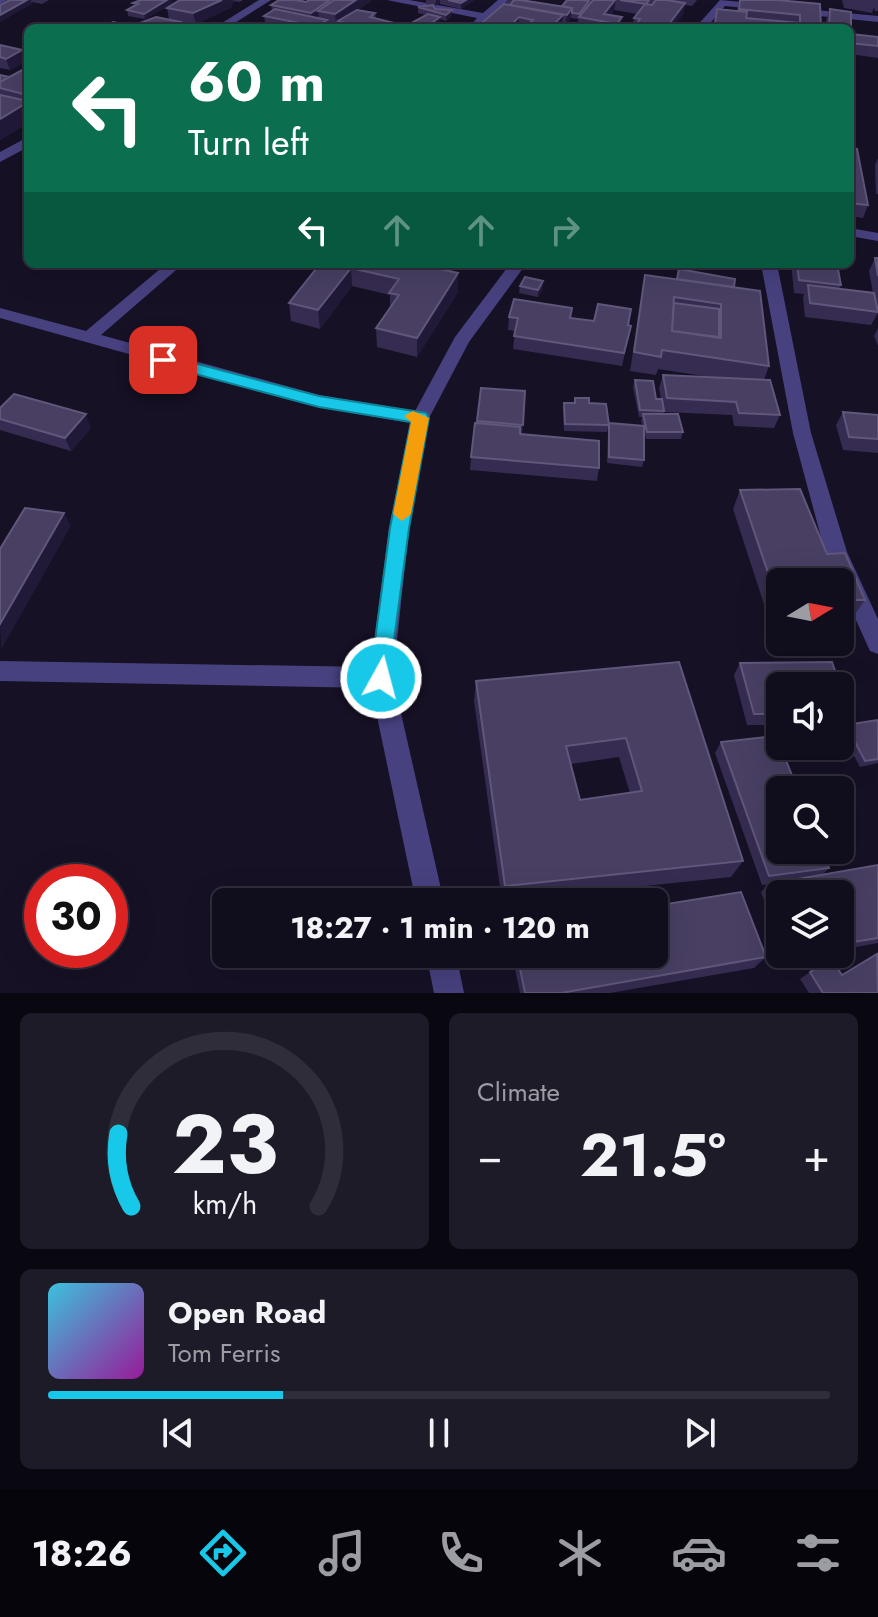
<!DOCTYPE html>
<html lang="en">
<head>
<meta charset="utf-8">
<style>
  :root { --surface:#100d1c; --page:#1e1b29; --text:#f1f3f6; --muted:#9c9ca3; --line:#302d3b; --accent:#18c8e8 }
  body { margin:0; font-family:Jost,sans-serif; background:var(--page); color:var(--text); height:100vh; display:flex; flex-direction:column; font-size:30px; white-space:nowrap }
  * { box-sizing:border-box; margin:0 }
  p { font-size:26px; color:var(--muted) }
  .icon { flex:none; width:44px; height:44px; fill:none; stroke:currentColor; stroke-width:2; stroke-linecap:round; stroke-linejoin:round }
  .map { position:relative; height:993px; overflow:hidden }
  .side { display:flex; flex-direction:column; gap:20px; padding:20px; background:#09070f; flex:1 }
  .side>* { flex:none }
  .banner { position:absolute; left:24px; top:24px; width:830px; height:244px; border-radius:12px; box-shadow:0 8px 32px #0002,0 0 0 2px var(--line); background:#0b6e4f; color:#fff; overflow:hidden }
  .needle { width:52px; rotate:80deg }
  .fabs { position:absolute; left:766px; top:568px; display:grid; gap:16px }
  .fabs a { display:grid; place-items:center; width:88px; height:88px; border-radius:12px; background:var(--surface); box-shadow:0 8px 32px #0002,0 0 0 2px var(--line); font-size:40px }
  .speed { position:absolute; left:24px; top:864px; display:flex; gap:16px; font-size:40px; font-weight:700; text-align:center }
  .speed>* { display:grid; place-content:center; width:104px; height:104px; border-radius:50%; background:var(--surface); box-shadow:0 8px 32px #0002,0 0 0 2px var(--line); line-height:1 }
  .speed .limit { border:12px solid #d22; background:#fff; color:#111 }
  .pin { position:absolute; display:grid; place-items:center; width:68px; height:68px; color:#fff; margin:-34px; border-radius:16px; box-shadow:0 4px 12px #0006 }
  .me { position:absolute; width:88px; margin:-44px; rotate:7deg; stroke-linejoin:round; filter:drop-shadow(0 0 6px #0008) }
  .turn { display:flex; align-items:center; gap:28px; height:168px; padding:0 32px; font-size:36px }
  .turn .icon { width:104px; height:104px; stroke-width:2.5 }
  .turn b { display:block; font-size:56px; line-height:68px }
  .lanes { display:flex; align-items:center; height:76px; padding:0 32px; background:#0003; justify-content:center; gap:40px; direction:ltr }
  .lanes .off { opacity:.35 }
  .big { font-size:60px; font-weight:700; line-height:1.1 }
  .side .widget { flex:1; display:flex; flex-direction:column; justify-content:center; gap:12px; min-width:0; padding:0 28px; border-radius:12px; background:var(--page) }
  .side .dial { align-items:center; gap:0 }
  .dial svg { height:208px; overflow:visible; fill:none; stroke:var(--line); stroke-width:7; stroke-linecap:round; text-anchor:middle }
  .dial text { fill:var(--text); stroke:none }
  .song { display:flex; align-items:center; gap:24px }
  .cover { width:96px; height:96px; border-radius:12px; background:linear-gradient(135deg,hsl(190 70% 55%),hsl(300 70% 35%)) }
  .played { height:8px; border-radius:4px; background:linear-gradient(90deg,var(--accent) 30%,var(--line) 30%) }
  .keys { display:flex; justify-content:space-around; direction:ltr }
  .heat { display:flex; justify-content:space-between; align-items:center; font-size:44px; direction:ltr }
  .side .tiles { flex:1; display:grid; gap:20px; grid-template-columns:1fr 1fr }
  .widget:last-child { grid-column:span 2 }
  .trip { position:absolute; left:212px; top:888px; width:456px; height:80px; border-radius:12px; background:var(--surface); box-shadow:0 8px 32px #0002,0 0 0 2px var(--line); font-weight:700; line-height:80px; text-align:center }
  .tabs { display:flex; height:128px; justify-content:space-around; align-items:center; background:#06050b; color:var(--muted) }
  .tabs .icon { width:56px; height:56px }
  .tabs .on { color:var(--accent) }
  .tabs b { font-size:36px; color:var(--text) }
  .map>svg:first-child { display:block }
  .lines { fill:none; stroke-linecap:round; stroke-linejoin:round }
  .minor { fill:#47417f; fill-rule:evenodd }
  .wall { fill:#362c51; fill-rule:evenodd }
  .shaded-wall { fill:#211938 }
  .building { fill:#483f63; stroke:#60577b; stroke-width:2; fill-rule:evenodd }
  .route { fill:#18c8e8; stroke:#108297; stroke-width:2 }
  .slow { fill:#f59e0b }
</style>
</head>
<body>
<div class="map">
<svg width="878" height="993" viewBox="0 0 878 993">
  <rect width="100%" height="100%" fill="#161125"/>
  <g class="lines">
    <path class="minor" d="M 0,0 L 7,0 L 0,4 Z
      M 259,0 L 271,0 L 227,28 L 214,28 Z
      M 387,0 L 409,0 L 483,13 L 498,0 L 509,0 L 477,27 L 472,24 L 477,18 Z
      M 720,0 L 763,4 L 768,7 L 763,10 L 725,6 L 706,28 L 695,28 Z
      M 794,8 L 878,16 L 878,22 L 790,13 Z
      M 0,46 L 28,51 L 28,57 L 0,52 Z
      M 28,137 L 28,147 L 0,162 L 0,152 Z
      M 850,228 L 878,233 L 878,241 L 850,236 Z
      M 166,264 L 183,264 L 101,335 L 319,395 L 415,411 L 455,337 L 510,264 L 526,264 L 469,342 L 429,418 L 409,528 L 393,678 L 444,902 L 416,902 L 371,688 L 0,681 L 0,661 L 371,667 L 389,528 L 410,423 L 319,407 L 0,318 L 0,308 L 86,331 Z
      M 761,264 L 777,264 L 811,433 L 847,552 L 878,619 L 878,654 L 870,651 L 825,552 L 793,433 Z
      M 426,954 L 456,954 L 464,993 L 434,993 Z"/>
  </g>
  <path class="wall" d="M 10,0 L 49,0 L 42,4 L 32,2 L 32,4 Z
    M 180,0 L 243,0 L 240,2 L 233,1 L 233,2 L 232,4 L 232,7 L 196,24 L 169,19 L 167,8 Z
    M 279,0 L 304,0 L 304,2 L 330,3 L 334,0 L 372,0 L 358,10 L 375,13 L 376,18 L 406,26 L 426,15 L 418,13 L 418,7 L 432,6 L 426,4 L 426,0 L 474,0 L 461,9 L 440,4 L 440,3 L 434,6 L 435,9 L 452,10 L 452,16 L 446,21 L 440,19 L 440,22 L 432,28 L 331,28 L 338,26 L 338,24 L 336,25 L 327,24 L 328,28 L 266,27 L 264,16 L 272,11 L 271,5 Z
    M 507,0 L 527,0 L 562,6 L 589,1 L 589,5 L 593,0 L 670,0 L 673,1 L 673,0 L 697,0 L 692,6 L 685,5 L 683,14 L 672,28 L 632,28 L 634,18 L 637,14 L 614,10 L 611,15 L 620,28 L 577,28 L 578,19 L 571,18 L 565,26 L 562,26 L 562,28 L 476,28 L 506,4 Z
    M 739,0 L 777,0 L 821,28 L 713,28 L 717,9 L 737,11 Z
    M 842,0 L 878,0 L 878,11 L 875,11 L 874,7 L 872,13 L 844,8 Z
    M 133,3 L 173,3 L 145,19 L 128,16 L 127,10 L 134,6 Z
    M 830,9 L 851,12 L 851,34 L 878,37 L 878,58 L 850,54 L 850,28 L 826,28 L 826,20 Z
    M 0,45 L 22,50 L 26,61 L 10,70 L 0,68 Z
    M 28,67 L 28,123 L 0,140 L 0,75 L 9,77 Z
    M 850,148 L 868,205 L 863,218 L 850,216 Z
    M 878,158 L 878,194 L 876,194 L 875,165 Z
    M 875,258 L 878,258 L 878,313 L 871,325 L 805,317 L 803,298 L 804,294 L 794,293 L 791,264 L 837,264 L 841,285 L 839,289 L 873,293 L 869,271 Z
    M 320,264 L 452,264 L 448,271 L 458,292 L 417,357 L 377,347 L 376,328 L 390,308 L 390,295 L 352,286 L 320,329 L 291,321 L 289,303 Z
    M 645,275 L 734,287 L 769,366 L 764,380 L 780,415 L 774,428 L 734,426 L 732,415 L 664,412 L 664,414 L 683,432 L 681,439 L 646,439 L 644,430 L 644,460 L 642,467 L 607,463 L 608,429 L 609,423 L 643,426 L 641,421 L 642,417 L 639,417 L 633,387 L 635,380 L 656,399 L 661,399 L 659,388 L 663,375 L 717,378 L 658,369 L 656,375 L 630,371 Z
    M 520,286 L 543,288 L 538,297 L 519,293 Z
    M 509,317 L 570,318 L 631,326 L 622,366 L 513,349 L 515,331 L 508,330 Z
    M 878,328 L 878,346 L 874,336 Z
    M 481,388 L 525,391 L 522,435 L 599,468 L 597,481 L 470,470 L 471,457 Z
    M 575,398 L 589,403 L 609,425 L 607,432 L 564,431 L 563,410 L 564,403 L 574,403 Z
    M 0,408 L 91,428 L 71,451 L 0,430 Z
    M 843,412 L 878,415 L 878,453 L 843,450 L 836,425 Z
    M 740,490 L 827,554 L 865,600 L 853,617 L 850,617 L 840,632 L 840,582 L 780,582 L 780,635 L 774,635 L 733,509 Z
    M 679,662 L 743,861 L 731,877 L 502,901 L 474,701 L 476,681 ZM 619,757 L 630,793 L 580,800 L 571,764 Z
    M 832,662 L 850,713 L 842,724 L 840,724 L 840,686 L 780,686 L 780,725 L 747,725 L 734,675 L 740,663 Z
    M 878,722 L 878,763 L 860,767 L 841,731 L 846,725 Z
    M 721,742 L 829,868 L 823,874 L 878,865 L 878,943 L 840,950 L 840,894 L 780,894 L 780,941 L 761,892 L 769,884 L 762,885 L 715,753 Z
    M 512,954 L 654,954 L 766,957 L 754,968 L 610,993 L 520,993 Z
    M 785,954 L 819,954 L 787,960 Z
    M 810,972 L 842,975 L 878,993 L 809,993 L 800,979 Z"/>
  <path class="shaded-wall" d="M 27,0 L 31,0 L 32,4 L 0,22 L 0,15 Z
    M 167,0 L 172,0 L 173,3 L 145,19 L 144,14 Z
    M 222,0 L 233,0 L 232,7 L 196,24 L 193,13 Z
    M 330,0 L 331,11 L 318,11 L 319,19 L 312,24 L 311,13 Z
    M 356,0 L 372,0 L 341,22 L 338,21 L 338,24 L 336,25 L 335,14 Z
    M 436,0 L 440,0 L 440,3 L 435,6 Z
    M 466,0 L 474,0 L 461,9 L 461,3 Z
    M 616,0 L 614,10 L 605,22 L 604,14 Z
    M 685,3 L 683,14 L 672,28 L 666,28 Z
    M 572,8 L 571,19 L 565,26 L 567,15 Z
    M 452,10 L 452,16 L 446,21 L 446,15 Z
    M 563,15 L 562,28 L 550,28 Z
    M 440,17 L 440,22 L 432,28 L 429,28 L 429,25 Z
    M 519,17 L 519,28 L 508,28 Z
    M 622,17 L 620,28 L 616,28 L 617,24 Z
    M 327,20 L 328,28 L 315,28 Z
    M 181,22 L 182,28 L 171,28 Z
    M 22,50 L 26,61 L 10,70 L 6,59 Z
    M 28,102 L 28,123 L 0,140 L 0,119 Z
    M 444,264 L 452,264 L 444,277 Z
    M 351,268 L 352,286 L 320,329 L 318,310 Z
    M 458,273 L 458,292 L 417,357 L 417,338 Z
    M 543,281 L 543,288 L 538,297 L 538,290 Z
    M 86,414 L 91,428 L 71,451 L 65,438 Z
    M 64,513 L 71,526 L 1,650 L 0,624 Z"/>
  <path class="building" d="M 10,0 L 27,0 L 0,15 L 0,5 Z
    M 141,0 L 167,0 L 144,14 L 127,10 L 138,4 L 133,3 Z
    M 180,0 L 222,0 L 193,13 L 167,8 Z
    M 279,0 L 296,0 L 306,2 L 309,0 L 330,0 L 311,13 L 271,5 Z
    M 334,0 L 356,0 L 335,14 L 318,11 Z
    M 448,0 L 466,0 L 461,3 Z
    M 514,0 L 520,0 L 572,8 L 567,15 L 510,5 Z
    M 567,0 L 583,0 L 589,1 L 579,14 L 572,13 L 572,8 L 562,6 Z
    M 593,0 L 615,0 L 604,14 L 622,17 L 617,24 L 579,17 Z
    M 620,0 L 649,0 L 646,4 Z
    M 656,0 L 666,0 L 685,3 L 666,28 L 634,27 L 640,19 L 634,18 L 645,4 L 652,5 Z
    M 740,0 L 777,0 L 820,4 L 821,28 L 764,28 L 715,23 L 717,9 L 747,12 L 746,18 L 800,23 L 800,15 L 739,9 Z
    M 504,4 L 563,15 L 550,28 L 524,28 L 533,20 L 519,17 L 508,28 L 476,28 Z
    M 433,5 L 435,9 L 452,10 L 446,15 L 418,7 Z
    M 275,9 L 327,20 L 315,28 L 294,28 L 300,23 L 264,16 Z
    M 830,9 L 851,12 L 851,34 L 878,37 L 878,46 L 850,43 L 850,28 L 829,28 Z
    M 357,10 L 375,13 L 370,17 L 406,26 L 428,14 L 440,17 L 429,25 L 432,25 L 429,28 L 369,28 L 355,26 L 338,21 Z
    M 156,17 L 181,22 L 171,28 L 136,28 L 137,27 L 132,26 Z
    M 113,22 L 122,24 L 114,28 L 104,27 Z
    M 0,45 L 22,50 L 6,59 L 0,57 Z
    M 28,67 L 28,94 L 27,95 L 0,88 L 0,82 Z
    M 0,75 L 9,77 L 0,82 Z
    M 0,95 L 28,101 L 28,102 L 0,119 Z
    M 850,148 L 857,149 L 868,205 L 850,203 Z
    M 875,258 L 878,258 L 878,276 Z
    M 320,264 L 418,264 L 458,273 L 417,338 L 376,328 L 399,295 L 389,293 L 399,279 L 351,268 L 318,310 L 289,303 Z
    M 797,264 L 837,264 L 841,285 L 799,280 Z
    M 679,269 L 735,279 L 734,287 L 677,279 Z
    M 645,275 L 760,291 L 769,366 L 662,350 L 661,357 L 634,352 ZM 674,297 L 721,304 L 721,338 L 672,331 Z
    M 525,277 L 543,281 L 538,290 L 520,286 Z
    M 808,285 L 874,293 L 878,312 L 810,303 Z
    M 514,299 L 572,308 L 570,318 L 594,321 L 598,304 L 631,309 L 628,325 L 631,326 L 624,353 L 514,336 L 518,318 L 509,317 Z
    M 674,303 L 719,309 L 719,337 L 672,331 Z
    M 663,375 L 770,380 L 780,415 L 739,413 L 736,402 L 667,398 Z
    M 635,380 L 653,381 L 656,399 L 662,399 L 664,411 L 640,410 Z
    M 481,388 L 525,391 L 523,425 L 477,421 Z
    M 14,394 L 86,414 L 65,438 L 0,419 L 0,408 Z
    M 575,398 L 589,398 L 589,403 L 606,404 L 609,425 L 565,424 L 564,403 L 575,403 Z
    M 843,412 L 878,415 L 878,439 L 849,437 Z
    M 643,414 L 678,414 L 683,432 L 647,432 Z
    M 475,423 L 520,427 L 520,434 L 599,441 L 599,468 L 471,457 Z
    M 609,423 L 644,426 L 644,460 L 609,457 Z
    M 800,489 L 827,554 L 845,553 L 865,600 L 843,600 L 850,617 L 840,617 L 840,582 L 780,582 L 780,608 L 740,490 Z
    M 25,508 L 64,513 L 0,624 L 0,549 Z
    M 679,662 L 743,861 L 505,886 L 476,681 ZM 626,738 L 642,791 L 580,800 L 566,746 Z
    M 832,662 L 850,713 L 840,713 L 840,686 L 780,686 L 780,714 L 754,714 L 740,663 Z
    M 877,720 L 878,722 L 878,759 L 865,761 L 846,725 Z
    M 776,736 L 798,790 L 780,790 L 780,850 L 822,850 L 829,868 L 769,876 L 721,742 Z
    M 878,865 L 878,938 L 840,944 L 840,894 L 780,894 L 780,912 L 769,884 Z
    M 741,892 L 766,957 L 561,993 L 525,993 L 517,954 L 654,954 L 654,906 Z
    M 877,954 L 878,993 L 823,993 L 810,972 L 831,959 L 842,975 Z"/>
  <path class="route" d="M 163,355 L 319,396 L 426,413 L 429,418 L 409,528 L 388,685 L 381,687 L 373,685 L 370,678 L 390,528 L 411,422 L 319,407 L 158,364 L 155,360 Z"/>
  <path class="slow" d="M 413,411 L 429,418 L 411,514 L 402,521 L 393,514 L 411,422 L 404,416 Z"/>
</svg>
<div class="fabs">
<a><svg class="needle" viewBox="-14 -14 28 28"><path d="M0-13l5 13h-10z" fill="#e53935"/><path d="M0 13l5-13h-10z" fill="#9c9ca3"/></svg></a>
<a><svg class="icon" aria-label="sound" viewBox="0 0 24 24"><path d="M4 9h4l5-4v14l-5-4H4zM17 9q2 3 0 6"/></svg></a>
<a><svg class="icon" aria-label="search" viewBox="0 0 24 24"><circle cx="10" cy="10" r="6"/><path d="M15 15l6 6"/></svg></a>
<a><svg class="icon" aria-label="layers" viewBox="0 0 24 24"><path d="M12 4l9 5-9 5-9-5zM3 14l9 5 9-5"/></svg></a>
</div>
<div class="speed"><div class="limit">30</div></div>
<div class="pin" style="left:163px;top:360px;background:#d93025"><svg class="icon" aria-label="arrive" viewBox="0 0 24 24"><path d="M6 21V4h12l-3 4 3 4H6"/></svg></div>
<svg class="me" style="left:381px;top:678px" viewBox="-20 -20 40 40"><circle r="17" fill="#18c8e8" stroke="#fff" stroke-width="3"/><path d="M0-11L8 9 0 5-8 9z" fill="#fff"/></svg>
<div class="trip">18:27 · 1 min · 120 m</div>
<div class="banner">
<div class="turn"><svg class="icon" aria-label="left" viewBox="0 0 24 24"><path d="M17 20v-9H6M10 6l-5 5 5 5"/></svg><div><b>60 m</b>Turn left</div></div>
<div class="lanes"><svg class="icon" aria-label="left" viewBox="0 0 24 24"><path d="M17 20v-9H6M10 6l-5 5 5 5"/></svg><svg class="icon off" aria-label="ahead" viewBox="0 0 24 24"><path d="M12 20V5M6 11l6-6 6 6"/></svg><svg class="icon off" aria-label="ahead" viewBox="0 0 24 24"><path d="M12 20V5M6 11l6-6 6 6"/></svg><svg class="icon off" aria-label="right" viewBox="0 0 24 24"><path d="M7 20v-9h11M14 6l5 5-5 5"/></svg></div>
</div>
</div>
<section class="side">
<div class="tiles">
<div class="widget dial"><svg viewBox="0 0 100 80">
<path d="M14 69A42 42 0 1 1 86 69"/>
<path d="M14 69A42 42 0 0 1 9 41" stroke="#18c8e8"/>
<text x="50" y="56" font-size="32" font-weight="700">23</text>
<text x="50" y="72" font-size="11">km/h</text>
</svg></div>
<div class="widget"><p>Climate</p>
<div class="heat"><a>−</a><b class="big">21.5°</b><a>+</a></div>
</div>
<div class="widget">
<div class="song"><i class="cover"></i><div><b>Open Road</b><p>Tom Ferris</p></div></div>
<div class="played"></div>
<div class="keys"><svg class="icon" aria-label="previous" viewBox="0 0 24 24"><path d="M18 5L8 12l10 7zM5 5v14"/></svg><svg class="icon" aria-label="pause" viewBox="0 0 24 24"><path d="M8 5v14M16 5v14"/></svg><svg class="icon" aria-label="next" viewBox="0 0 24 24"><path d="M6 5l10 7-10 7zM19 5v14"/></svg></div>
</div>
</div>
</section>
<nav class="tabs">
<b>18:26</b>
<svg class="icon on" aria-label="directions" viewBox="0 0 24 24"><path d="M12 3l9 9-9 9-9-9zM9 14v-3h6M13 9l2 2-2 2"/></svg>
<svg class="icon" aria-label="music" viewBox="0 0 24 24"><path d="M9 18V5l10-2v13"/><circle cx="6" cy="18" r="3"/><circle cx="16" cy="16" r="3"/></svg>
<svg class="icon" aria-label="phone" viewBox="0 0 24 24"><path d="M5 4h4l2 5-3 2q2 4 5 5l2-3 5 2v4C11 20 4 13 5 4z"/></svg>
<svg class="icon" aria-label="climate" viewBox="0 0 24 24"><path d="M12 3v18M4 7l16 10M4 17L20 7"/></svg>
<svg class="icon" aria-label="car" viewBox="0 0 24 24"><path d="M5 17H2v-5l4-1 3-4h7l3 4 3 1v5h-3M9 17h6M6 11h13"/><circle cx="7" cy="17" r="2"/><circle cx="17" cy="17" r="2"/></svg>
<svg class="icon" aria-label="filters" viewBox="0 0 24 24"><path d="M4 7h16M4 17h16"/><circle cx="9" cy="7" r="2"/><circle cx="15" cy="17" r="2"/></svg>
</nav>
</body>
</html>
